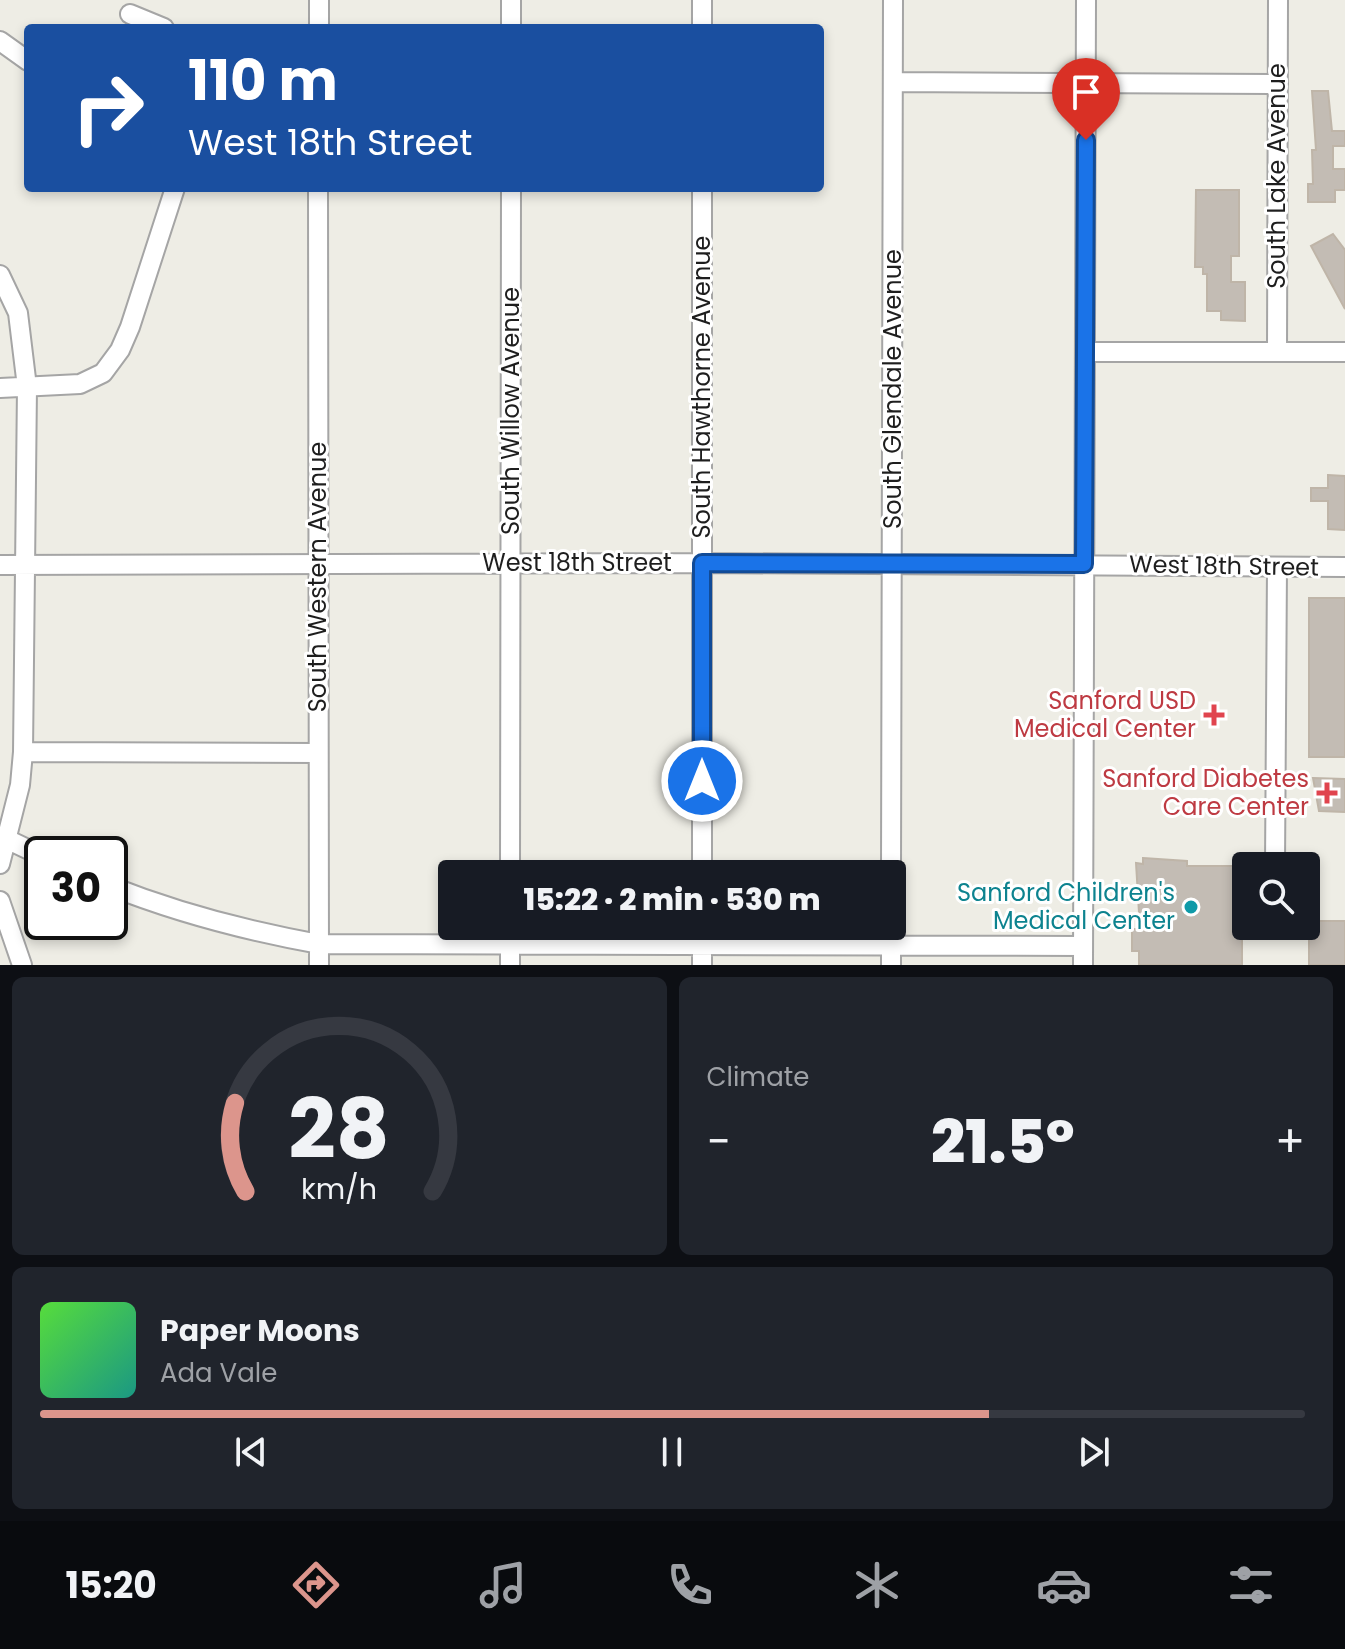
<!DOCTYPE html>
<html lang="en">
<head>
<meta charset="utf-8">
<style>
  :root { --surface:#171b24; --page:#20242c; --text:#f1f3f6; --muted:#9ea1a6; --line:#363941; --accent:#dc958c }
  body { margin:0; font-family:Poppins,sans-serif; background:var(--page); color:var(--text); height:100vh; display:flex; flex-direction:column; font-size:30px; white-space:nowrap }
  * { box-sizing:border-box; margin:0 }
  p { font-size:26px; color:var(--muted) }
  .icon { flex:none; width:44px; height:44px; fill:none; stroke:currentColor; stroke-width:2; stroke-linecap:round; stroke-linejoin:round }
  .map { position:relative; height:965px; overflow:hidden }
  .panel { display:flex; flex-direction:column; gap:12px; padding:12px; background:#0d0f14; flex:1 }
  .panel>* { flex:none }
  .hud { position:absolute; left:24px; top:24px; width:800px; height:168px; border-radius:8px; box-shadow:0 4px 12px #0003; background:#1a4fa0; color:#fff; overflow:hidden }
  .fabs { position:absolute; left:1232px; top:852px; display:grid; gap:16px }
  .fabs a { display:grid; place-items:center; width:88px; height:88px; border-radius:8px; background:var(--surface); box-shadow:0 4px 12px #0003; font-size:40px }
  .speed { position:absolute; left:24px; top:836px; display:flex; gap:16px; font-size:40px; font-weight:700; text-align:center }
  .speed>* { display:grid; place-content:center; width:104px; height:104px; border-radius:50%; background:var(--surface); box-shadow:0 4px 12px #0003; line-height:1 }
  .speed .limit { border:4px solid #111; border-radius:12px; background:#fff; color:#111 }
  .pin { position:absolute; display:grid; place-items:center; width:68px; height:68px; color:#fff; margin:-82px -34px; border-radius:50% 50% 50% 0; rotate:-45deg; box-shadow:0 0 8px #0007 }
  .pin .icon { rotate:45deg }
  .me { position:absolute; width:88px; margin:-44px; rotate:0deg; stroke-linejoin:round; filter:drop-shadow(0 0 6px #0008) }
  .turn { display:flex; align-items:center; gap:28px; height:168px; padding:0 32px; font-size:36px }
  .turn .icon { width:104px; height:104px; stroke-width:2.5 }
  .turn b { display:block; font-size:56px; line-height:68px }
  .big { font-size:60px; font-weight:800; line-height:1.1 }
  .panel .widget { flex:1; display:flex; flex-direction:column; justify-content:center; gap:12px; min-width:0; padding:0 28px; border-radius:12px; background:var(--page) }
  .panel .dial { align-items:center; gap:0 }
  .dial svg { height:208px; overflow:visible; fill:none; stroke:var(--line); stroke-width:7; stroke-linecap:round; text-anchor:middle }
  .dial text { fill:var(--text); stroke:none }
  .song { display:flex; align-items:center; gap:24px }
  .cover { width:96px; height:96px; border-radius:12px; background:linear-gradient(135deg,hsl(110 70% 55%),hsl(170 70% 35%)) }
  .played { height:8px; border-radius:4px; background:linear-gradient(90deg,var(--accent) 75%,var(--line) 75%) }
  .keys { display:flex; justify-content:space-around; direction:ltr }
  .heat { display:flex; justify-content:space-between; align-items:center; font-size:44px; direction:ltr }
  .panel .tiles { flex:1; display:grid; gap:12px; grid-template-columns:1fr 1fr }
  .widget:last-child { grid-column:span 2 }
  .trip { position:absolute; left:438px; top:860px; width:468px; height:80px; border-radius:8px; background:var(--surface); box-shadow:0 4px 12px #0003; font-weight:800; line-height:80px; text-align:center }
  .tab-bar { display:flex; height:128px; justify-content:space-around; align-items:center; background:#090b0e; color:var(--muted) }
  .tab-bar .icon { width:56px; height:56px }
  .tab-bar .selected { color:var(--accent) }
  .tab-bar b { font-size:36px; color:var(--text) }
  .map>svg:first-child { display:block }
  .building { fill:#c3bcb4; stroke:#bfb5a8; stroke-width:2 }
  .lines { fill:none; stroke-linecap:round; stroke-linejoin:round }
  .minor-casing { stroke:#a5a5a5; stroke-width:22 }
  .minor { stroke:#fff; stroke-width:18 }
  .route-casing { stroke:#114b97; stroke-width:20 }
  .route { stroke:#1a73e8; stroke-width:14 }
  .health-dot { fill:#e0444e; stroke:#fff; stroke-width:3 }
  .culture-dot { fill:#0f9aa8; stroke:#fff; stroke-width:3 }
  .labels { text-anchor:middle; stroke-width:6; stroke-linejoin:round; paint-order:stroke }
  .street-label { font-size:24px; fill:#1e1e1e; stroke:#fff }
  .health-label { font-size:24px; fill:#be3a42; stroke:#fff; text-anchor:end }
  .culture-label { font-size:24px; fill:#0d838f; stroke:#fff; text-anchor:end }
</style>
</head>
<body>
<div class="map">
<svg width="1345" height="965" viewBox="0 0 1345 965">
  <rect width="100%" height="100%" fill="#eeede5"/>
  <path class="building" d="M 1312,91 L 1328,91 L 1332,131 L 1345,131 L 1345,146 L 1333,146 L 1333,169 L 1345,169 L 1345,190 L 1335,190 L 1335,202 L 1308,202 L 1308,184 L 1313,184 L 1312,150 L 1316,150 Z
    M 1196,190 L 1239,190 L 1239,256 L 1231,256 L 1231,282 L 1245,282 L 1245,321 L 1221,320 L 1221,311 L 1207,311 L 1207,274 L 1203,274 L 1203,267 L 1195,267 Z
    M 1333,234 L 1345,250 L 1345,309 L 1311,246 Z
    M 1328,475 L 1345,476 L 1345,530 L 1328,529 L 1328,501 L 1311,501 L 1311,488 L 1328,488 Z
    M 1309,598 L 1345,598 L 1345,757 L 1309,757 Z
    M 1313,778 L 1345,779 L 1345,812 L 1319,811 Z
    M 1143,858 L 1187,861 L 1187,866 L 1242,866 L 1242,965 L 1139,965 L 1139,951 L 1132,951 L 1132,929 L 1140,929 L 1136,863 L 1143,864 Z
    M 1309,921 L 1345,921 L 1345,965 L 1309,965 Z"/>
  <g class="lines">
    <g class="minor-casing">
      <path id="minor" d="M 319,0 L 319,28
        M 511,0 L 511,28
        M 702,0 L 702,28
        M 130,14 L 164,28
        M 0,41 L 28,61
        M 893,82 L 1278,84
        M 318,188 L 319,965
        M 702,188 L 702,874
        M 0,275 L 18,313 L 27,387 L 23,752 L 20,785 L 0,864
        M 1085,352 L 1345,352
        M 1277,352 L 1278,0
        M 0,388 L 80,384 L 103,373 L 120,350 L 130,327 L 175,188
        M 0,565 L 702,563 L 1345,567
        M 23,752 L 318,753
        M 0,836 L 42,856
        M 1275,866 L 1277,567
        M 510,874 L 511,188
        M 891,874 L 893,0
        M 110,886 C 178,913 247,931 319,944 L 1083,946
        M 0,901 L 22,965
        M 510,965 L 510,926
        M 702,965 L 702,926
        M 891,965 L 891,926
        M 1083,965 L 1086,0"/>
    </g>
    <use href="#minor" class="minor"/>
  </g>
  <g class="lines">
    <g class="route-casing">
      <path id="route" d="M 702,781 L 702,563 L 1084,564 L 1086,140"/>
    </g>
    <use href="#route" class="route"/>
  </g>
  <g class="health-dot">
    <path d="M1210 703h8v8h8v8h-8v8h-8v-8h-8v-8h8z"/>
    <path d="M1323 781h8v8h8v8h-8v8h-8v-8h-8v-8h8z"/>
  </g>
  <circle class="culture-dot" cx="1191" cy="907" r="8"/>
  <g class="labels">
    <g class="street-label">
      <text transform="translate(1277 176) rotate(-90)" y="8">South Lake Avenue</text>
      <text transform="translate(702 387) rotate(-90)" y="8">South Hawthorne Avenue</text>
      <text transform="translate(893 389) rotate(-90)" y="8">South Glendale Avenue</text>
      <text transform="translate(511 411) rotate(-90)" y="8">South Willow Avenue</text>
      <text x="577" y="571">West 18th Street</text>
      <text transform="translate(1224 566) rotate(1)" y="8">West 18th Street</text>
      <text transform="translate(318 577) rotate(-90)" y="8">South Western Avenue</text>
    </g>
    <g class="health-label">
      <text x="1196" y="709">Sanford USD<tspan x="1196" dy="28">Medical Center</tspan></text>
      <text x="1309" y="787">Sanford Diabetes<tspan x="1309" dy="28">Care Center</tspan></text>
    </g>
    <g class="culture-label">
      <text x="1175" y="901">Sanford Children's<tspan x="1175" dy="28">Medical Center</tspan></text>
    </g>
  </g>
</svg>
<div class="fabs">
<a><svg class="icon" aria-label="search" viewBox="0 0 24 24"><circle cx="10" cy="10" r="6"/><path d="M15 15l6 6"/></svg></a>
</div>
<div class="speed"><div class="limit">30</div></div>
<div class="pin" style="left:1086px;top:140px;background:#d93025"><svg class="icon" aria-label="arrive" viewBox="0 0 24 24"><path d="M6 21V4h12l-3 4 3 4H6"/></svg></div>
<svg class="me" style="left:702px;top:781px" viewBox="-20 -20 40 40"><circle r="17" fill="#1a73e8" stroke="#fff" stroke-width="3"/><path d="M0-11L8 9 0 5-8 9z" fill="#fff"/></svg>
<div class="trip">15:22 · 2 min · 530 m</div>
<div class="hud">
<div class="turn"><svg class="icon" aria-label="right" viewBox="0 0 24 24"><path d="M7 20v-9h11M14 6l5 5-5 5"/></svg><div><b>110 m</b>West 18th Street</div></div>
</div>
</div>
<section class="panel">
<div class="tiles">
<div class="widget dial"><svg viewBox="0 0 100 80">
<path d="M14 69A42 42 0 1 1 86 69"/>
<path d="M14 69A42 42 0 0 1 10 35" stroke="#dc958c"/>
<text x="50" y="56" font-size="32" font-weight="700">28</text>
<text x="50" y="72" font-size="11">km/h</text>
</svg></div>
<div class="widget"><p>Climate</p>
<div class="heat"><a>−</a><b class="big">21.5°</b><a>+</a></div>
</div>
<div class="widget">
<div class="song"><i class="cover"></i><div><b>Paper Moons</b><p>Ada Vale</p></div></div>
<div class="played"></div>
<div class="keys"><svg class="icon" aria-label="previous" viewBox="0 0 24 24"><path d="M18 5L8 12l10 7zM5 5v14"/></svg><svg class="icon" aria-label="pause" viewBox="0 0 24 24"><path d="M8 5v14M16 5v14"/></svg><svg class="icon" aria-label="next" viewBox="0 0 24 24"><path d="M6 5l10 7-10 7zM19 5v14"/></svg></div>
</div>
</div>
</section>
<nav class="tab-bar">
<b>15:20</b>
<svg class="icon selected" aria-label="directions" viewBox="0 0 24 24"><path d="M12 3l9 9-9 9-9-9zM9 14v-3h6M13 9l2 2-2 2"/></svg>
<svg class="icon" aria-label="music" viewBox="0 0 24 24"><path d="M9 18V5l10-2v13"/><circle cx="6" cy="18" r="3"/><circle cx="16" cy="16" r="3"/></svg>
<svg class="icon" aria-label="phone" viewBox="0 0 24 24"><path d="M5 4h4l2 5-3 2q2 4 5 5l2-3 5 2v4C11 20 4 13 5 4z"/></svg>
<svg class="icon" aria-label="climate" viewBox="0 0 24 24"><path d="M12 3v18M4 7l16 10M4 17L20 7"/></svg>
<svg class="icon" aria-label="car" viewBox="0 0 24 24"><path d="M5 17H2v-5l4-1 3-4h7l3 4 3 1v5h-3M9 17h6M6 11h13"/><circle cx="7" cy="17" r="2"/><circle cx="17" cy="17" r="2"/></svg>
<svg class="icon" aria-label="filters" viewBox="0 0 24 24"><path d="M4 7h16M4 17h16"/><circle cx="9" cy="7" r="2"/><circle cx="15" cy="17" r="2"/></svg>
</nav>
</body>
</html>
